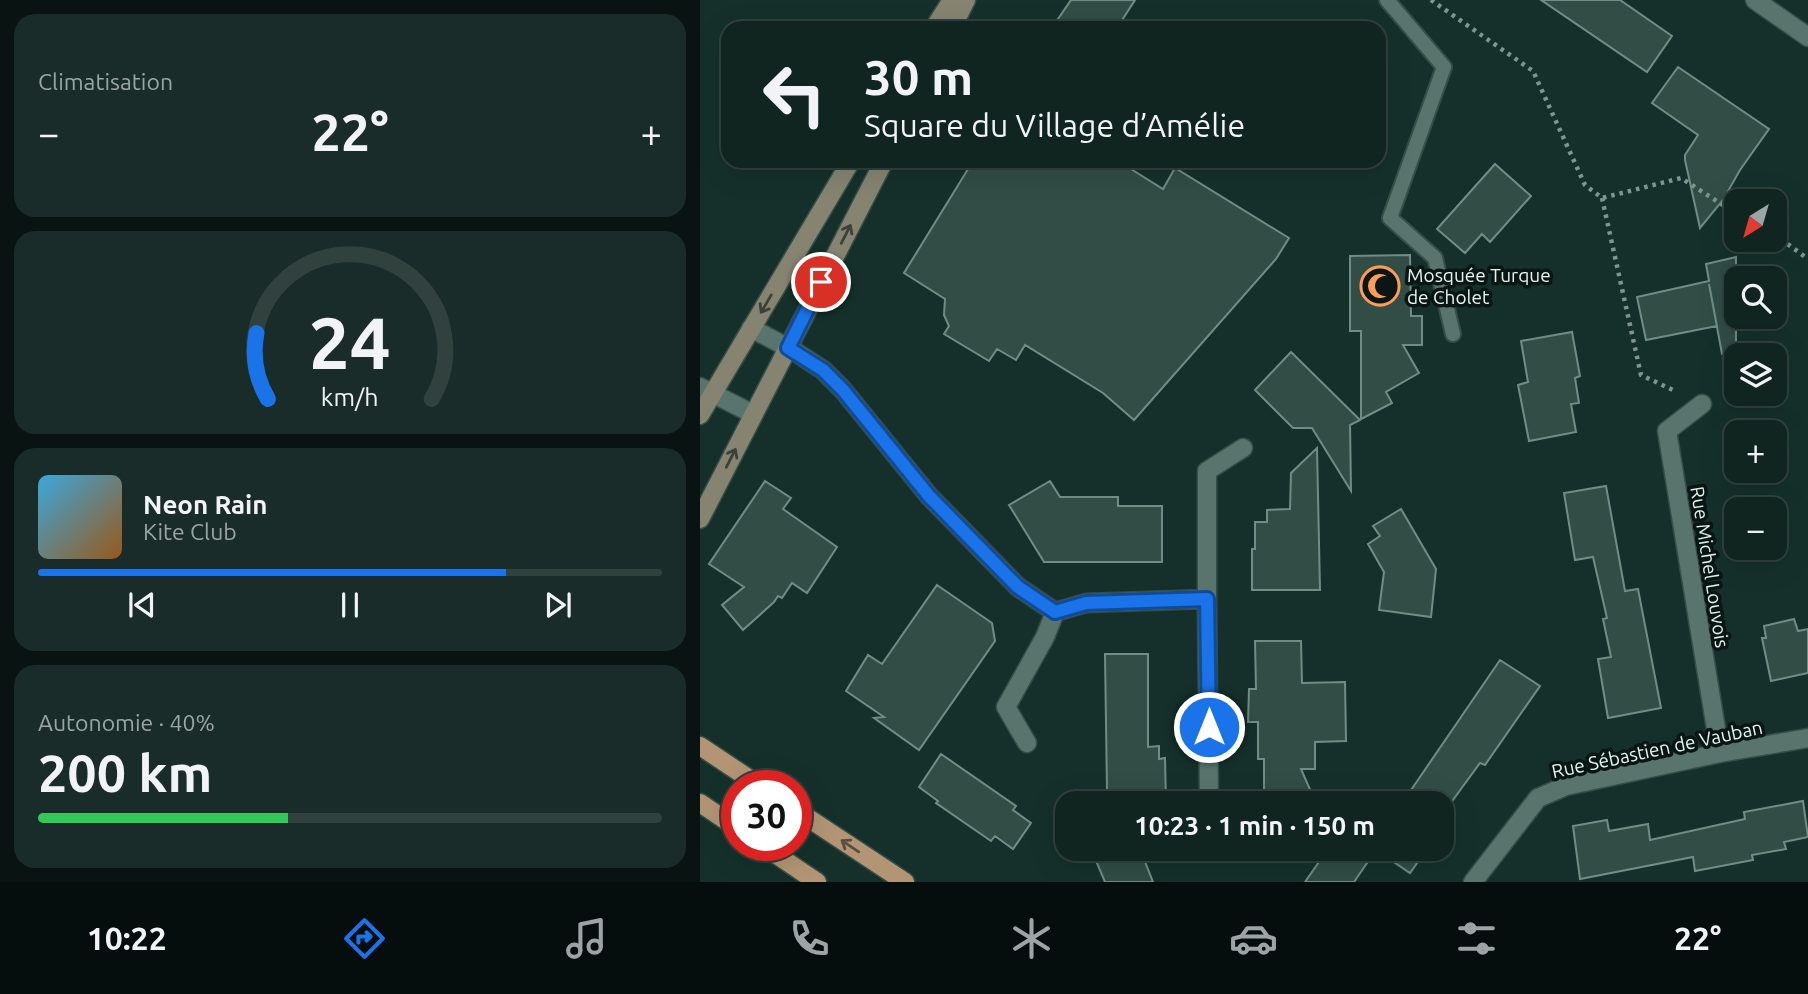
<!DOCTYPE html>
<html lang="fr">
<head>
<meta charset="utf-8">
<style>
  :root { --surface:#102420; --page:#192c29; --text:#f1f3f6; --muted:#9ca4a5; --line:#30413e; --accent:#1a73e8 }
  body { margin:0; font-family:Ubuntu,sans-serif; background:var(--page); color:var(--text); height:100vh; display:flex; flex-direction:column; font-size:26px; white-space:nowrap }
  * { box-sizing:border-box; margin:0 }
  p { font-size:23px; color:var(--muted) }
  .icon { flex:none; width:38px; height:38px; fill:none; stroke:currentColor; stroke-width:2; stroke-linecap:round; stroke-linejoin:round }
  .map { position:relative; flex:1; overflow:hidden }
  .drawer { display:flex; flex-direction:column; gap:14px; padding:14px; background:#091412; width:700px }
  .drawer>* { flex:none }
  .guide { position:absolute; left:21px; top:21px; width:665px; height:147px; border-radius:21px; box-shadow:0 7px 28px #0002,0 0 0 2px var(--line); background:#102420; color:var(--text); overflow:hidden }
  .needle { width:46px; rotate:217deg }
  .controls { position:absolute; left:1024px; top:189px; display:grid; gap:14px }
  .controls a { display:grid; place-items:center; width:63px; height:63px; border-radius:14px; background:var(--surface); box-shadow:0 7px 28px #0002,0 0 0 2px var(--line); font-size:35px }
  .speed { position:absolute; left:21px; top:770px; display:flex; gap:14px; font-size:35px; font-weight:700; text-align:center }
  .speed>* { display:grid; place-content:center; width:91px; height:91px; border-radius:50%; background:var(--surface); box-shadow:0 7px 28px #0002,0 0 0 2px var(--line); line-height:1 }
  .speed .limit { border:10px solid #d22; background:#fff; color:#111 }
  .pin { position:absolute; display:grid; place-items:center; width:60px; height:60px; color:#fff; margin:-30px; border:4px solid #fff; border-radius:50%; box-shadow:0 2px 7px #0007 }
  .me { position:absolute; width:77px; margin:-38px; rotate:0deg; stroke-linejoin:round; filter:drop-shadow(0 0 5px #0008) }
  .turn { display:flex; align-items:center; gap:24px; height:147px; padding:0 28px; font-size:32px }
  .turn .icon { width:91px; height:91px; stroke-width:2.5 }
  .turn b { display:block; font-size:49px; line-height:60px }
  .big { font-size:52px; font-weight:700; line-height:1.1 }
  .drawer .tile { flex:1; display:flex; flex-direction:column; justify-content:center; gap:10px; min-width:0; padding:0 24px; border-radius:21px; background:var(--page) }
  .drawer .dial { align-items:center; gap:0 }
  .dial svg { height:182px; overflow:visible; fill:none; stroke:var(--line); stroke-width:7; stroke-linecap:round; text-anchor:middle }
  .dial text { fill:var(--text); stroke:none }
  .song { display:flex; align-items:center; gap:21px }
  .cover { width:84px; height:84px; border-radius:10px; background:linear-gradient(135deg,hsl(200 70% 55%),hsl(30 70% 35%)) }
  .played { height:7px; border-radius:4px; background:linear-gradient(90deg,var(--accent) 75%,var(--line) 75%) }
  .keys { display:flex; justify-content:space-around; direction:ltr }
  .heat { display:flex; justify-content:space-between; align-items:center; font-size:38px; direction:ltr }
  .charge { height:10px; border-radius:5px; background:linear-gradient(90deg,#34c759 40%,var(--line) 0) }
  .trip { position:absolute; left:355px; top:791px; width:399px; height:70px; border-radius:21px; background:var(--surface); box-shadow:0 7px 28px #0002,0 0 0 2px var(--line); font-weight:700; line-height:70px; text-align:center }
  .dock { display:flex; height:112px; justify-content:space-around; align-items:center; background:#060e0d; color:var(--muted) }
  .dock .icon { width:49px; height:49px }
  .dock .on { color:var(--accent) }
  .dock b { font-size:32px; color:var(--text) }
  main { display:flex; flex:1; min-height:0 }
  .map>svg:first-child { display:block }
  .building { fill:#314d46; stroke:#708d85; stroke-width:2 }
  .lines { fill:none; stroke-linecap:round; stroke-linejoin:round }
  .service-casing { stroke:#374d47; stroke-width:18 }
  .minor-casing { stroke:#374d47; stroke-width:21 }
  .secondary-casing { stroke:#374d47; stroke-width:21 }
  .primary-casing { stroke:#374d47; stroke-width:21 }
  .path { stroke:#809590; stroke-width:4.5; stroke-dasharray:3.5 5; stroke-linecap:butt }
  .service { stroke:#58746d; stroke-width:14 }
  .minor { stroke:#58746d; stroke-width:18 }
  .secondary { stroke:#868471; stroke-width:18 }
  .primary { stroke:#b39575; stroke-width:18 }
  .oneway { stroke:#3c4239 }
  .oneway2 { stroke:#564f3f }
  .route-casing { stroke:#114b97; stroke-width:18 }
  .route { stroke:#1a73e8; stroke-width:12 }
  .labels { text-anchor:middle; stroke-width:7; stroke-linejoin:round; paint-order:stroke }
  .poi-label { font-size:19px; fill:#e4f4ef; stroke:#0a1613; text-anchor:start }
  .street-label { font-size:19px; fill:#e4f4ef; stroke:#0a1613 }
</style>
</head>
<body>
<main>
<section class="drawer">
<div class="tile"><p>Climatisation</p>
<div class="heat"><a>−</a><b class="big">22°</b><a>+</a></div>
</div>
<div class="tile dial"><svg viewBox="0 0 100 80">
<path d="M14 69A42 42 0 1 1 86 69"/>
<path d="M14 69A42 42 0 0 1 9 40" stroke="#1a73e8"/>
<text x="50" y="56" font-size="32" font-weight="700">24</text>
<text x="50" y="72" font-size="11">km/h</text>
</svg></div>
<div class="tile">
<div class="song"><i class="cover"></i><div><b>Neon Rain</b><p>Kite Club</p></div></div>
<div class="played"></div>
<div class="keys"><svg class="icon" aria-label="previous" viewBox="0 0 24 24"><path d="M18 5L8 12l10 7zM5 5v14"/></svg><svg class="icon" aria-label="pause" viewBox="0 0 24 24"><path d="M8 5v14M16 5v14"/></svg><svg class="icon" aria-label="next" viewBox="0 0 24 24"><path d="M6 5l10 7-10 7zM19 5v14"/></svg></div>
</div>
<div class="tile"><p>Autonomie · 40%</p><b class="big">200 km</b><div class="charge"></div></div>
</section>
<div class="map">
<svg width="1108" height="882" viewBox="0 0 1108 882">
  <rect width="100%" height="100%" fill="#15302a"/>
  <path class="building" d="M 371,0 L 435,0 L 417,28 L 374,28 L 358,19 Z
    M 841,0 L 920,0 L 972,36 L 947,72 Z
    M 978,67 L 1069,129 L 1040,170 L 1023,200 L 1000,228 L 985,160 L 985,155 L 998,135 L 952,103 Z
    M 273,161 L 418,161 L 463,189 L 475,168 L 589,238 L 576,259 L 434,420 L 403,393 L 325,345 L 316,360 L 297,349 L 289,361 L 244,334 L 249,326 L 244,315 L 245,299 L 204,273 Z
    M 795,164 L 831,196 L 790,242 L 782,234 L 765,253 L 737,229 Z
    M 710,255 L 711,316 L 722,316 L 722,345 L 703,345 L 719,373 L 686,392 L 692,403 L 661,419 L 661,331 L 650,331 L 650,256 Z
    M 1036,257 L 1036,353 L 1022,354 L 1009,284 L 1017,326 L 946,340 L 937,297 L 1009,281 L 1006,264 Z
    M 872,332 L 880,376 L 875,378 L 879,403 L 871,404 L 876,432 L 829,441 L 818,385 L 828,382 L 821,341 Z
    M 591,352 L 660,420 L 650,425 L 651,491 L 612,428 L 593,428 L 555,390 Z
    M 617,448 L 620,590 L 552,590 L 552,549 L 555,549 L 555,522 L 567,522 L 567,510 L 590,509 L 591,473 Z
    M 65,481 L 91,498 L 83,509 L 137,547 L 107,593 L 92,583 L 82,598 L 78,596 L 74,602 L 43,630 L 22,605 L 44,587 L 9,564 Z
    M 350,481 L 360,497 L 418,497 L 418,506 L 462,506 L 462,562 L 344,562 L 309,505 Z
    M 906,486 L 925,591 L 938,589 L 961,708 L 908,718 L 898,659 L 911,657 L 903,619 L 907,618 L 893,557 L 875,560 L 864,493 Z
    M 701,509 L 736,569 L 731,617 L 679,610 L 684,572 L 668,544 L 680,536 L 673,526 Z
    M 237,585 L 292,623 L 295,641 L 219,750 L 174,718 L 184,717 L 146,691 L 168,655 L 182,664 Z
    M 1094,619 L 1098,631 L 1108,629 L 1108,673 L 1071,681 L 1062,638 L 1066,638 L 1064,626 Z
    M 555,641 L 601,641 L 602,683 L 645,682 L 646,741 L 615,742 L 615,769 L 601,769 L 616,803 L 569,803 L 564,791 L 564,759 L 558,759 L 558,722 L 548,722 L 549,689 L 556,689 Z
    M 405,654 L 448,654 L 448,747 L 459,746 L 459,759 L 465,758 L 466,802 L 387,803 L 394,792 L 407,791 Z
    M 800,660 L 840,686 L 785,765 L 780,763 L 742,815 L 742,803 L 699,803 L 707,791 L 709,793 Z
    M 241,754 L 316,806 L 313,810 L 331,823 L 313,849 L 295,836 L 291,841 L 236,803 L 238,801 L 219,787 Z
    M 1103,801 L 1108,837 L 1084,842 L 1086,849 L 1052,855 L 1053,860 L 995,871 L 993,857 L 880,879 L 873,826 L 907,820 L 909,831 L 948,824 L 950,840 L 1045,819 L 1044,812 Z
    M 391,849 L 440,849 L 453,882 L 405,882 Z
    M 628,849 L 727,849 L 710,873 L 676,850 L 654,882 L 605,882 Z"/>
  <g class="lines">
    <g class="service-casing">
      <path id="service" d="M 687,0 L 744,67 L 690,218 L 735,258 L 753,334"/>
    </g>
    <g class="minor-casing">
      <path id="minor" d="M 1055,0 L 1108,37
        M 51,328 L 94,351 L 123,370 L 143,390 L 229,496 L 318,587 L 355,612 L 345,637 L 306,707 L 327,743
        M 0,387 L 53,414
        M 1002,404 L 967,431 L 1020,753
        M 507,599 L 507,471 L 543,448
        M 355,612 L 386,603 L 507,599 L 509,803
        M 773,882 L 838,798 L 866,786 L 1020,753 L 1108,738"/>
    </g>
    <g class="secondary-casing">
      <path id="secondary" d="M 234,28 L 252,0
        M 252,28 L 266,0
        M 0,415 L 151,161
        M 0,519 L 184,161"/>
    </g>
    <g class="primary-casing">
      <path id="primary" d="M 0,746 L 60,786
        M 0,803 L 37,828
        M 96,810 L 205,882
        M 62,845 L 117,882"/>
    </g>
    <path class="path" d="M 731,0 L 833,71 L 885,185 L 902,198 L 981,178 L 1026,207 L 1036,209
      M 902,198 L 941,375 L 975,391
      M 1074,234 L 1108,259"/>
    <use href="#service" class="service"/>
    <use href="#minor" class="minor"/>
    <use href="#secondary" class="secondary"/>
    <use href="#primary" class="primary"/>
  </g>
  <defs><path id="oneway-shaft" d="M-6 0H5M1.5-3L5.5 0L1.5 3" fill="none" stroke-width="1.6" stroke-linecap="round" stroke-linejoin="round" transform="scale(1.75)"/></defs>
  <g class="oneway">
    <use href="#oneway-shaft" transform="translate(146 234) rotate(-63)"/>
    <use href="#oneway-shaft" transform="translate(66 304) rotate(120)"/>
    <use href="#oneway-shaft" transform="translate(31 458) rotate(-63)"/>
  </g>
  <use class="oneway2" href="#oneway-shaft" transform="translate(150 846) rotate(-146)"/>
  <g class="lines">
    <g class="route-casing">
      <path id="route" d="M 121,282 L 88,348 L 123,370 L 143,390 L 229,496 L 318,587 L 355,612 L 386,603 L 507,599 L 509,727"/>
    </g>
    <use href="#route" class="route"/>
  </g>
  <defs>
    <g id="mosque-ring" transform="scale(2.0125)"><circle r="9.5" fill="#0a1613" stroke="#fd9d55" stroke-width="1.5"/><path d="M3.5-4.9A6 6 0 1 0 3.5 4.9A5 5 0 1 1 3.5-4.9Z" fill="#fd9d55"/></g>
  </defs>
  <g fill-rule="evenodd">
    <use href="#mosque-ring" x="680" y="286"/>
  </g>
  <g class="labels">
    <g class="poi-label">
      <text x="707" y="282">Mosquée Turque<tspan x="707" dy="22">de Cholet</tspan></text>
    </g>
    <g class="street-label">
      <text transform="translate(1010 567) rotate(81)" y="7">Rue Michel Louvois</text>
      <text transform="translate(957 749) rotate(-12)" y="7">Rue Sébastien de Vauban</text>
    </g>
  </g>
</svg>
<div class="controls">
<a><svg class="needle" viewBox="-14 -14 28 28"><path d="M0-13l5 13h-10z" fill="#e53935"/><path d="M0 13l5-13h-10z" fill="#9ca4a5"/></svg></a>
<a><svg class="icon" aria-label="search" viewBox="0 0 24 24"><circle cx="10" cy="10" r="6"/><path d="M15 15l6 6"/></svg></a>
<a><svg class="icon" aria-label="layers" viewBox="0 0 24 24"><path d="M12 4l9 5-9 5-9-5zM3 14l9 5 9-5"/></svg></a>
<a>+</a>
<a>−</a>
</div>
<div class="speed"><div class="limit">30</div></div>
<div class="pin" style="left:121px;top:282px;background:#d93025"><svg class="icon" aria-label="arrive" viewBox="0 0 24 24"><path d="M6 21V4h12l-3 4 3 4H6"/></svg></div>
<svg class="me" style="left:509px;top:727px" viewBox="-20 -20 40 40"><circle r="17" fill="#1a73e8" stroke="#fff" stroke-width="3"/><path d="M0-11L8 9 0 5-8 9z" fill="#fff"/></svg>
<div class="trip">10:23 · 1 min · 150 m</div>
<div class="guide">
<div class="turn"><svg class="icon" aria-label="left" viewBox="0 0 24 24"><path d="M17 20v-9H6M10 6l-5 5 5 5"/></svg><div><b>30 m</b>Square du Village d’Amélie</div></div>
</div>
</div>
</main>
<nav class="dock">
<b>10:22</b>
<svg class="icon on" aria-label="directions" viewBox="0 0 24 24"><path d="M12 3l9 9-9 9-9-9zM9 14v-3h6M13 9l2 2-2 2"/></svg>
<svg class="icon" aria-label="music" viewBox="0 0 24 24"><path d="M9 18V5l10-2v13"/><circle cx="6" cy="18" r="3"/><circle cx="16" cy="16" r="3"/></svg>
<svg class="icon" aria-label="phone" viewBox="0 0 24 24"><path d="M5 4h4l2 5-3 2q2 4 5 5l2-3 5 2v4C11 20 4 13 5 4z"/></svg>
<svg class="icon" aria-label="climate" viewBox="0 0 24 24"><path d="M12 3v18M4 7l16 10M4 17L20 7"/></svg>
<svg class="icon" aria-label="car" viewBox="0 0 24 24"><path d="M5 17H2v-5l4-1 3-4h7l3 4 3 1v5h-3M9 17h6M6 11h13"/><circle cx="7" cy="17" r="2"/><circle cx="17" cy="17" r="2"/></svg>
<svg class="icon" aria-label="filters" viewBox="0 0 24 24"><path d="M4 7h16M4 17h16"/><circle cx="9" cy="7" r="2"/><circle cx="15" cy="17" r="2"/></svg>
<b>22°</b>
</nav>
</body>
</html>
